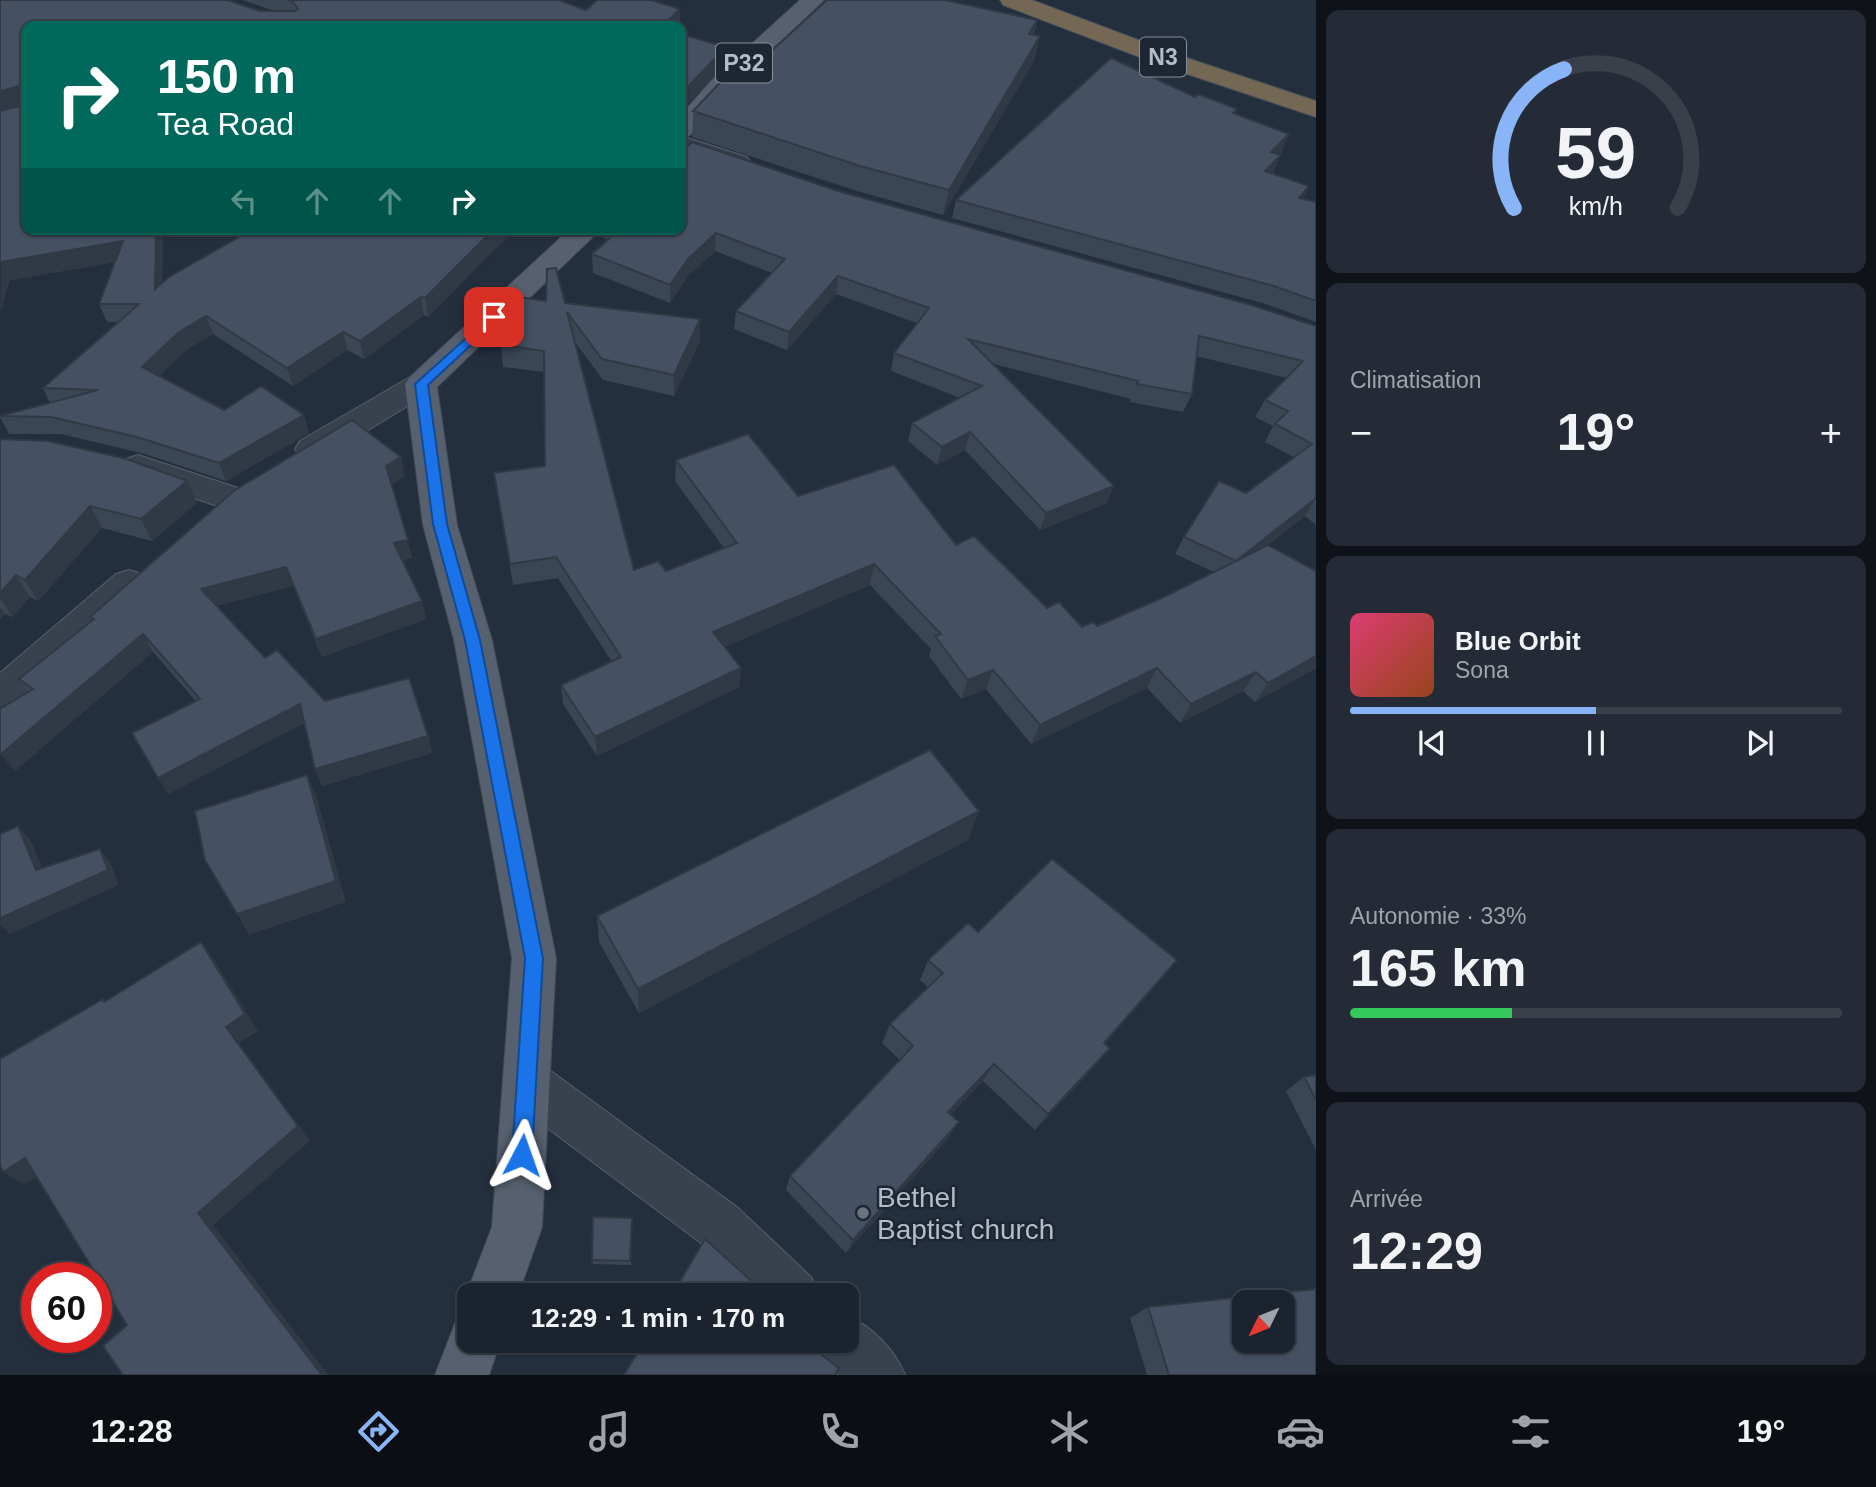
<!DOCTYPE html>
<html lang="fr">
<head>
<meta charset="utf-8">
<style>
  :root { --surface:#1b232e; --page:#242b36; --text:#f1f3f6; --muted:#a0a4aa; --line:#39404a; --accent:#8ab4f8 }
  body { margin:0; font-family:Arial,sans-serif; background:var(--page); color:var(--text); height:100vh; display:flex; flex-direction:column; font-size:26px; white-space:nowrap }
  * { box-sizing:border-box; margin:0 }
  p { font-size:23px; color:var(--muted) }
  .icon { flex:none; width:38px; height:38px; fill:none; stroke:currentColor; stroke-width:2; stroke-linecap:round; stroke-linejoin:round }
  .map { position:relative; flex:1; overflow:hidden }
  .details { display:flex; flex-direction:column; gap:10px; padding:10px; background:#0f1319; width:560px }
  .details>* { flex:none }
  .hud { position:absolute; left:21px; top:21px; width:665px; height:214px; border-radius:14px; box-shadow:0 2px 5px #0004,0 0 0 2px var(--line); background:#00695c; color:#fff; overflow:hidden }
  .needle { width:46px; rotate:227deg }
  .fabs { position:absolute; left:1232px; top:1290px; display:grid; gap:14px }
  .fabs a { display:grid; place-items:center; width:63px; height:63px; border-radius:14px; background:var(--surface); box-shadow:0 2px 5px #0004,0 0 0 2px var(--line); font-size:35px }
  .speed { position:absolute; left:21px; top:1262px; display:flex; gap:14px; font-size:35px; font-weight:700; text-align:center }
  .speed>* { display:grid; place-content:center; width:91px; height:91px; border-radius:50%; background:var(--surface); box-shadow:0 2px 5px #0004,0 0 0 2px var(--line); line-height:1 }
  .speed .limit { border:10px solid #d22; background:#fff; color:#111 }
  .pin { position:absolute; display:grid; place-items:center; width:60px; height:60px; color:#fff; margin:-30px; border-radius:14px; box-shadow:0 4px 10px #0006 }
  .me { position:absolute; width:77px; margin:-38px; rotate:4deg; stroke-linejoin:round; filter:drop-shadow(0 0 5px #0008) }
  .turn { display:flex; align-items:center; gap:24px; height:147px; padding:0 21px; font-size:32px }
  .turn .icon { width:91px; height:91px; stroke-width:2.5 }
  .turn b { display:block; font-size:49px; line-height:60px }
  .lanes { display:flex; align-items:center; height:66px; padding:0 21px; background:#0003; justify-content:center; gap:35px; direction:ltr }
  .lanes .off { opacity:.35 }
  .big { font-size:52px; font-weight:700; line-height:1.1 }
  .details .widget { flex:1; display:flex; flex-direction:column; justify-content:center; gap:10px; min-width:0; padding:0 24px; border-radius:14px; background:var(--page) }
  .details .dial { align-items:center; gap:0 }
  .dial svg { height:182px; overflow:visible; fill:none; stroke:var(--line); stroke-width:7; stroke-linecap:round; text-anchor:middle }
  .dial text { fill:var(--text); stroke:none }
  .song { display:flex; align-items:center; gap:21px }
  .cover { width:84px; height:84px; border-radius:10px; background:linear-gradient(135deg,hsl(340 70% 55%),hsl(20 70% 35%)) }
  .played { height:7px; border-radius:4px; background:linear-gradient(90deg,var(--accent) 50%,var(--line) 50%) }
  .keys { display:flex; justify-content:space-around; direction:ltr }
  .heat { display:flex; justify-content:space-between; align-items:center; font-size:38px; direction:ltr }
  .charge { height:10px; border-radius:5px; background:linear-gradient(90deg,#34c759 33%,var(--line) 0) }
  .trip { position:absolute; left:457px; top:1283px; width:402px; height:70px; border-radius:14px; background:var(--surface); box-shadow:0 2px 5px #0004,0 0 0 2px var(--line); font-weight:700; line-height:70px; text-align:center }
  .menu { display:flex; height:112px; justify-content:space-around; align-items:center; background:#0b0e12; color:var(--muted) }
  .menu .icon { width:49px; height:49px }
  .menu .current { color:var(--accent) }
  .menu b { font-size:32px; color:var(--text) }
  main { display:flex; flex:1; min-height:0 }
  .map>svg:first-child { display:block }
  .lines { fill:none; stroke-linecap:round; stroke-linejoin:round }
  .minor-casing { stroke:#565f6c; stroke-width:2 }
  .major-casing { stroke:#414a57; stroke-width:2 }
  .highway-casing { stroke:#434c59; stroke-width:2 }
  .minor { fill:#38414e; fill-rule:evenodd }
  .major { fill:#56606e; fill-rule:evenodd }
  .highway { fill:#746855; fill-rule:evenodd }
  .wall { fill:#3b4654 }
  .shaded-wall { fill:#303945 }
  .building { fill:#455162; stroke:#303945; stroke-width:2; fill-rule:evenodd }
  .route { fill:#1a73e8; stroke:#114b97; stroke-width:2 }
  .worship-dot { fill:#6b7280; stroke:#1d2633; stroke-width:2.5 }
  .labels { text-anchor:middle; stroke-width:5; stroke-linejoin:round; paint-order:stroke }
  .shield { fill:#1d2633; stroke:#878f9c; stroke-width:2 }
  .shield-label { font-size:23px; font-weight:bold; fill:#b4bcc9 }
  .near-poi-label { font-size:28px; fill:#b4bcc9; stroke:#1d2633; text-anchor:start }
</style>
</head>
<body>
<main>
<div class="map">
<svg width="1316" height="1375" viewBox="0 0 1316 1375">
  <rect width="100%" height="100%" fill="#242f3e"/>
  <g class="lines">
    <g class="minor-casing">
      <path id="minor" d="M 681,136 L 747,157 L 751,163 L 747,169 L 738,171 L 681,153 Z
        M 421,373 L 432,377 L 437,384 L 432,391 L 324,457 L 312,461 L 300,457 L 295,449 L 300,441 L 410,377 Z
        M 138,455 L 241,489 L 246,498 L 241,507 L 229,510 L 126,475 L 121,467 L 126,459 Z
        M 129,570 L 142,574 L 147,584 L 142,594 L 14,707 L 0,712 L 0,673 L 116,574 Z
        M 527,1059 L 544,1066 L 737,1207 L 811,1277 L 819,1295 L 755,1295 L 701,1243 L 510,1100 L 503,1083 L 510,1066 Z
        M 847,1316 C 872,1326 895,1350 905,1375 L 839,1375 L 822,1359 L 815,1340 L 847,1340 Z"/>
    </g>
    <g class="major-casing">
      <path id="major" d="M 800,0 L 824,0 L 730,90 L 690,135 L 681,138 L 681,115 L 712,80 Z
        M 570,229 L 601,229 L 437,387 L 457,525 L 492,640 L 556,958 L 542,1227 L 518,1295 L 469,1295 L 469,1303 L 466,1295 L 492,1227 L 512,958 L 454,640 L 423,525 L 405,384 L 410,377 Z
        M 469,1316 L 469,1340 L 501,1340 L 489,1375 L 435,1375 L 456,1321 Z"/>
    </g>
    <g class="highway-casing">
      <path id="highway" d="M 1000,0 L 1032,0 L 1181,56 L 1316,101 L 1316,117 L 1163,66 L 1003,5 Z"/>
    </g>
    <use href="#minor" class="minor"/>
    <use href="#major" class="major"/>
    <use href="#highway" class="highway"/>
  </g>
  <path class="wall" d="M 0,0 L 260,11 L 275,11 L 242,0 L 558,0 L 586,10 L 680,9 L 26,26 L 163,229 L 162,283 L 496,248 L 428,317 L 424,315 L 364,359 L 347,350 L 293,386 L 213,334 L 186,350 L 159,376 L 224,410 L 309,433 L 226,481 L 145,454 L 61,434 L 9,434 L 0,417 L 0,415 L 50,403 L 43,388 L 118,322 L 107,322 L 99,304 L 115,262 L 10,280 Z
    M 1037,20 L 1034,35 L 1040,36 L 1034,61 L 943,215 L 857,191 L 692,137 L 693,111 L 769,53 Z
    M 1195,97 L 1235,114 L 1282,152 L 1279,155 L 1273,173 L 1309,186 L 1303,199 L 1316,202 L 1316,322 L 1266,304 L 952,218 L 956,200 Z
    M 838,191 L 1316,326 L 1316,525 L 1305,516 L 1268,545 L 1316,668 L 1255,702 L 1243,691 L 1180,723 L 1147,688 L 1031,744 L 986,689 L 961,699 L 929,656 L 931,649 L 870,585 L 724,647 L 741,668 L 739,687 L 597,756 L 563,704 L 561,685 L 612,662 L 558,578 L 513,585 L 494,473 L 545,466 L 544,372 L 503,367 L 501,345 L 565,303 L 700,319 L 700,341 L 674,396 L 603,380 L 575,342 L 634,570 L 666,571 L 724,548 L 675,481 L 676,460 L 798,496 L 956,545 L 1047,608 L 1082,627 L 1097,626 L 1162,598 L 1214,572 L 1175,554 L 1184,537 L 1246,493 L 1294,457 L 1265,442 L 1273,426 L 1255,417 L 1265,400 L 1287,378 L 1196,356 L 1192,394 L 1183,412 L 1130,402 L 1131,399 L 994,364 L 1107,503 L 1040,530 L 965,450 L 937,465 L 908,441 L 912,423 L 960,398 L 891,371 L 894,353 L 917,323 L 836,294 L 787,350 L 734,329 L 736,311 L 772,273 L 715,251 L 687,277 L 670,303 L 593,273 L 592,254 L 608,240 L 598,236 L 597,229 L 681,229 Z
    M 0,439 L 197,503 L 152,541 L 102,528 L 38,601 L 30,597 L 12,617 L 5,614 L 0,619 Z
    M 405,476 L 392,484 L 412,558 L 402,561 L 422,601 L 426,619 L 322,657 L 293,586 L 216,606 L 265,658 L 325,701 L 428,736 L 432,753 L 322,786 L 315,769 L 304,723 L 168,794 L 196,701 L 153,652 L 15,771 L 1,754 L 28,692 L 19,679 L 92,620 L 90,617 Z
    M 968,840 L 639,1013 L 599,942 L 597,916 Z
    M 978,932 L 1177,960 L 1105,1044 L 1095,1066 L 1035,1130 L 983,1081 L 951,1114 L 949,1137 L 846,1253 L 786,1190 L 790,1176 L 900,1060 L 882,1043 L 890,1024 L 928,987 L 920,980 L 928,960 Z
    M 1316,1075 L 1316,1150 L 1286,1091 L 1304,1077 Z
    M 632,1218 L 631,1265 L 593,1264 L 592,1260 Z
    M 1148,1307 L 1316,1375 L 1147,1375 L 1130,1318 Z"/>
  <path class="shaded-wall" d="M 680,9 L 680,26 L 663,26 Z
    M 1037,20 L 1031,45 L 1029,34 Z
    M 1040,36 L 1034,61 L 943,215 L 949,190 Z
    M 726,47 L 725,65 L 681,111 L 681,94 Z
    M 20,86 L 26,104 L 0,111 L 0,91 Z
    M 1289,134 L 1282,152 L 1264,170 L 1271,152 Z
    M 1281,155 L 1273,173 L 1265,171 Z
    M 1309,186 L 1301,204 L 1299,198 Z
    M 156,229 L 163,229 L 162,308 L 155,289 Z
    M 494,229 L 519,229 L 496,248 L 428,317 L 425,298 Z
    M 716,233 L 715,251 L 687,277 L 670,303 L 670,285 L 688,259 Z
    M 123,241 L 131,259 L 10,280 L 0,314 L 1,262 Z
    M 838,276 L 836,294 L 787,350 L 789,332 Z
    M 421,297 L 424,315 L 364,359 L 360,341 Z
    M 206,316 L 213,334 L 186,350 L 149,385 L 142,367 L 179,332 Z
    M 700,319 L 700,341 L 674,396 L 674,375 Z
    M 343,332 L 347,350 L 293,386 L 287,368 Z
    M 304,415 L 309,433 L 226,481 L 219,463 Z
    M 970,432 L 965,450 L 937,465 L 942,447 Z
    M 401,457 L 405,476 L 391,485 L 386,466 Z
    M 187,481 L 197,503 L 152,541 L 141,519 Z
    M 1114,486 L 1107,503 L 1040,530 L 1046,513 Z
    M 1315,499 L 1305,516 L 1227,578 L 1236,561 Z
    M 90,506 L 102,528 L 38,601 L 25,580 Z
    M 408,540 L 412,558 L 398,562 L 394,543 Z
    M 874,564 L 870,585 L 712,652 L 713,632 Z
    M 286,567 L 293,586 L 209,608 L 201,589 Z
    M 16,575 L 30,597 L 12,617 L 0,598 L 0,593 Z
    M 422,601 L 426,619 L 322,657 L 316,639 Z
    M 0,607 L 5,614 L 0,619 Z
    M 143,634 L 153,652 L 15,771 L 1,754 Z
    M 1316,656 L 1316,668 L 1255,702 L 1268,683 Z
    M 741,668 L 739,687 L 597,756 L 595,737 Z
    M 1157,668 L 1147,688 L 1031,744 L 1040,725 Z
    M 993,670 L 986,689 L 961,699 L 968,680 Z
    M 1256,672 L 1243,691 L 1180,723 L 1191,704 Z
    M 300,704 L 307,721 L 168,794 L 158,778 Z
    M 428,736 L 432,753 L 322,786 L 315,769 Z
    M 307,775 L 317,798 L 346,902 L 249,935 L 237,914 Z
    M 979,811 L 968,840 L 639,1013 L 638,989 Z
    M 18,826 L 31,841 L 49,884 L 36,870 Z
    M 100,849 L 111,864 L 119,885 L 10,934 L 0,925 L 0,918 Z
    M 201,942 L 215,961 L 258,1031 L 239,1043 L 310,1141 L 213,1225 L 328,1375 L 322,1375 L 198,1213 L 226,1027 Z
    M 1177,960 L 1161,980 L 1089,1061 L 1104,1043 Z
    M 1110,1048 L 1095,1066 L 1035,1130 L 1048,1114 Z
    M 994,1064 L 983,1081 L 938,1127 L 948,1112 Z
    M 959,1122 L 949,1137 L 846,1253 L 853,1240 Z
    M 25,1158 L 45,1172 L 24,1185 L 3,1172 Z"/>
  <path class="building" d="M 0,0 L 227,0 L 260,11 L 295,11 L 298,9 L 292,1 L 288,0 L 558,0 L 586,10 L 597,0 L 651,0 L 680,9 L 663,26 L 26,26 L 26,229 L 156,229 L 155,289 L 169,277 L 253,229 L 494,229 L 425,298 L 421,297 L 360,341 L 343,332 L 287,368 L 206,316 L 179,332 L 142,367 L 224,410 L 261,386 L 304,415 L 219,463 L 137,437 L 51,417 L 0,416 L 98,390 L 43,388 L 139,304 L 99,304 L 123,241 L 1,262 L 0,265 L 0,111 L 20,106 L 20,86 L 0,91 Z
    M 827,0 L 945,0 L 1037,20 L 1029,34 L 1040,36 L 949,190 L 860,166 L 693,111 L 753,48 L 769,53 Z
    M 681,34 L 726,47 L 681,94 Z
    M 1111,58 L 1195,97 L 1198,94 L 1237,109 L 1233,113 L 1289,134 L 1271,152 L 1281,155 L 1265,171 L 1309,186 L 1299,198 L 1316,202 L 1316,301 L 1274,286 L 956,200 Z
    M 692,142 L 838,191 L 1251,305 L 1316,326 L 1316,499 L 1315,499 L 1236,561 L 1184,537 L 1219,481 L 1246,493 L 1312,444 L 1275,424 L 1288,411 L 1265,400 L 1303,361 L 1199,336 L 1192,394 L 1137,384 L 1138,381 L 968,339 L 1114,486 L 1046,513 L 970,432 L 942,447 L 912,423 L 982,386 L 894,353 L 929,308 L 838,276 L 789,332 L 736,311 L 785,259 L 716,233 L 688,259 L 670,285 L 592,254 L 620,229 L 681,229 L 681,152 Z
    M 556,268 L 565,303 L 700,319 L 674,375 L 602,359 L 567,312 L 634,570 L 658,561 L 666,571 L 737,543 L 676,460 L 748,434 L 798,496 L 894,465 L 956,545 L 974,536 L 1047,608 L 1059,602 L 1082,627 L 1093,622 L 1097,626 L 1162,598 L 1268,545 L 1316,571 L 1316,656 L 1268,683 L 1256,672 L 1191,704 L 1157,668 L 1040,725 L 993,670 L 968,680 L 935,636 L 941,634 L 874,564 L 713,632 L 741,668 L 595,737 L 561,685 L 621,657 L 556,557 L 510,564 L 494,473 L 545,466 L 544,351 L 501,345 L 520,297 L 546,301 L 547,269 Z
    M 352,420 L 401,457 L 386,466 L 408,540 L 394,543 L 422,601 L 316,639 L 286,567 L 201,589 L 265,658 L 277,650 L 325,701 L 409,678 L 428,736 L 315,769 L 300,704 L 158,778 L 132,733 L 200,699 L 143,634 L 1,754 L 0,752 L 0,709 L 33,689 L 19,679 L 94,619 L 90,617 L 235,490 Z
    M 0,439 L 48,441 L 127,459 L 187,481 L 141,519 L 90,506 L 25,580 L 16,575 L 0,593 Z
    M 930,750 L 979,811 L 638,989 L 597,916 Z
    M 307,775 L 336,881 L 237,914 L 205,860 L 195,811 Z
    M 18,826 L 36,870 L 100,849 L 108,870 L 0,918 L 0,834 Z
    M 1052,859 L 1177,960 L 1104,1043 L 1110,1048 L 1048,1114 L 994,1064 L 948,1112 L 959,1122 L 853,1240 L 790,1176 L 913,1046 L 890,1024 L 943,973 L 928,960 L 968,923 L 978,932 Z
    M 201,942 L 245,1014 L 226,1027 L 298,1126 L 198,1213 L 322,1375 L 123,1375 L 103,1346 L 127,1325 L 25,1158 L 3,1172 L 0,1164 L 0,1059 L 103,999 L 104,1002 Z
    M 1316,1075 L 1316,1100 L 1304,1077 Z
    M 593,1217 L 632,1218 L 630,1261 L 592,1260 Z
    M 705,1239 L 757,1286 L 773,1287 L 785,1295 L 672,1295 Z
    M 1316,1289 L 1316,1375 L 1169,1375 L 1148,1307 ZM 1244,1302 L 1283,1302 L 1283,1340 L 1244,1340 Z
    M 645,1340 L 822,1340 L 824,1347 L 820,1354 L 839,1368 L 835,1375 L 624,1375 Z"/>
  <path class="route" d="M 494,313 L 498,314 L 498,320 L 428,385 L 447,524 L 480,640 L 543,958 L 532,1155 L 529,1162 L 522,1165 L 515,1162 L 512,1155 L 525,958 L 465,640 L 433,524 L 415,384 Z"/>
  <circle class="worship-dot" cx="863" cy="1213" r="7"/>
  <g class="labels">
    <g class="shield">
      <rect x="1140" y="37.5" width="46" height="39" rx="5"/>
      <rect x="716" y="43.5" width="56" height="39" rx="5"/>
    </g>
    <g class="shield-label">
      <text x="1163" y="65">N3</text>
      <text x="744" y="71">P32</text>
    </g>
    <g class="near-poi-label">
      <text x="877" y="1207">Bethel<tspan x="877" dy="32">Baptist church</tspan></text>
    </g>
  </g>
</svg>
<div class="fabs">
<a><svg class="needle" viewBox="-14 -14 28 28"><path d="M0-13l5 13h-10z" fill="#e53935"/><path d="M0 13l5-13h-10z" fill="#a0a4aa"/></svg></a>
</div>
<div class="speed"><div class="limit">60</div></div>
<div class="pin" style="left:494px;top:317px;background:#d93025"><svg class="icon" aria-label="arrive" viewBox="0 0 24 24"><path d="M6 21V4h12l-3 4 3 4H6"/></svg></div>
<svg class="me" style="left:522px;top:1155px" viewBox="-20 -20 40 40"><path d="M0-17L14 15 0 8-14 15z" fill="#1a73e8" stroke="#fff" stroke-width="4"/></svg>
<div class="trip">12:29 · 1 min · 170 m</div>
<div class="hud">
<div class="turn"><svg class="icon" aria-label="right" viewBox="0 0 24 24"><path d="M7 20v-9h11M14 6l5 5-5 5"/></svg><div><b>150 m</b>Tea Road</div></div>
<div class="lanes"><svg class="icon off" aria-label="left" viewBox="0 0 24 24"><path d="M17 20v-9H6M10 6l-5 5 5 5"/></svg><svg class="icon off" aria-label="ahead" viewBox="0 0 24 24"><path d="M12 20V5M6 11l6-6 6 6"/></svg><svg class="icon off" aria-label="ahead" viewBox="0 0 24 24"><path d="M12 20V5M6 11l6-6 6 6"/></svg><svg class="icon" aria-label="right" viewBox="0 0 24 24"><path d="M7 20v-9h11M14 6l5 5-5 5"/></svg></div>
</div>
</div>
<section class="details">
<div class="widget dial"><svg viewBox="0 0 100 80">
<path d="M14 69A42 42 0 1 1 86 69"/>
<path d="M14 69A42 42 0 0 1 36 8" stroke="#8ab4f8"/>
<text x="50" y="56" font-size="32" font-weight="700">59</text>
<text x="50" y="72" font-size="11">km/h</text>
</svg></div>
<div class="widget"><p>Climatisation</p>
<div class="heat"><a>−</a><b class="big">19°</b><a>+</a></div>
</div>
<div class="widget">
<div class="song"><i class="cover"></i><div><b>Blue Orbit</b><p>Sona</p></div></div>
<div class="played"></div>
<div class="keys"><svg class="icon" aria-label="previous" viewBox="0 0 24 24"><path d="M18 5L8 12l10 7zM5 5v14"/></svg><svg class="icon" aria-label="pause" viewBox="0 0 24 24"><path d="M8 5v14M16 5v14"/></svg><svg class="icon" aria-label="next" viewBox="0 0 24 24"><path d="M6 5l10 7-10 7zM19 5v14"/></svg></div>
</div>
<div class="widget"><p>Autonomie · 33%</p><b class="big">165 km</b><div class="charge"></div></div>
<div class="widget"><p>Arrivée</p><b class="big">12:29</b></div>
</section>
</main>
<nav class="menu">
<b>12:28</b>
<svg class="icon current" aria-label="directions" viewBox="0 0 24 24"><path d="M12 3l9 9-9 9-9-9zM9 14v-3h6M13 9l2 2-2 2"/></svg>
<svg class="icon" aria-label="music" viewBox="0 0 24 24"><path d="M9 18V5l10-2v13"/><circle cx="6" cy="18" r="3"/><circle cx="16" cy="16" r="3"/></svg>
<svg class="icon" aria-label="phone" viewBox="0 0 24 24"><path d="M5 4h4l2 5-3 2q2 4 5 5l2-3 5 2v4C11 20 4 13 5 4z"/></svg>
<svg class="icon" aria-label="climate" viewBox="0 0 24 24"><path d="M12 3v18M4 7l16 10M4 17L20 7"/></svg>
<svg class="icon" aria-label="car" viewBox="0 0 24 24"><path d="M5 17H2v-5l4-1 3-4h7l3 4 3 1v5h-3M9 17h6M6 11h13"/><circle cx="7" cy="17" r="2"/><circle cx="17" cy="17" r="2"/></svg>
<svg class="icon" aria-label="filters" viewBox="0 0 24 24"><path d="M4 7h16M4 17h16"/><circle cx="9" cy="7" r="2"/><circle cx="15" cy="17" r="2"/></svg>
<b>19°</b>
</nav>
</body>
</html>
